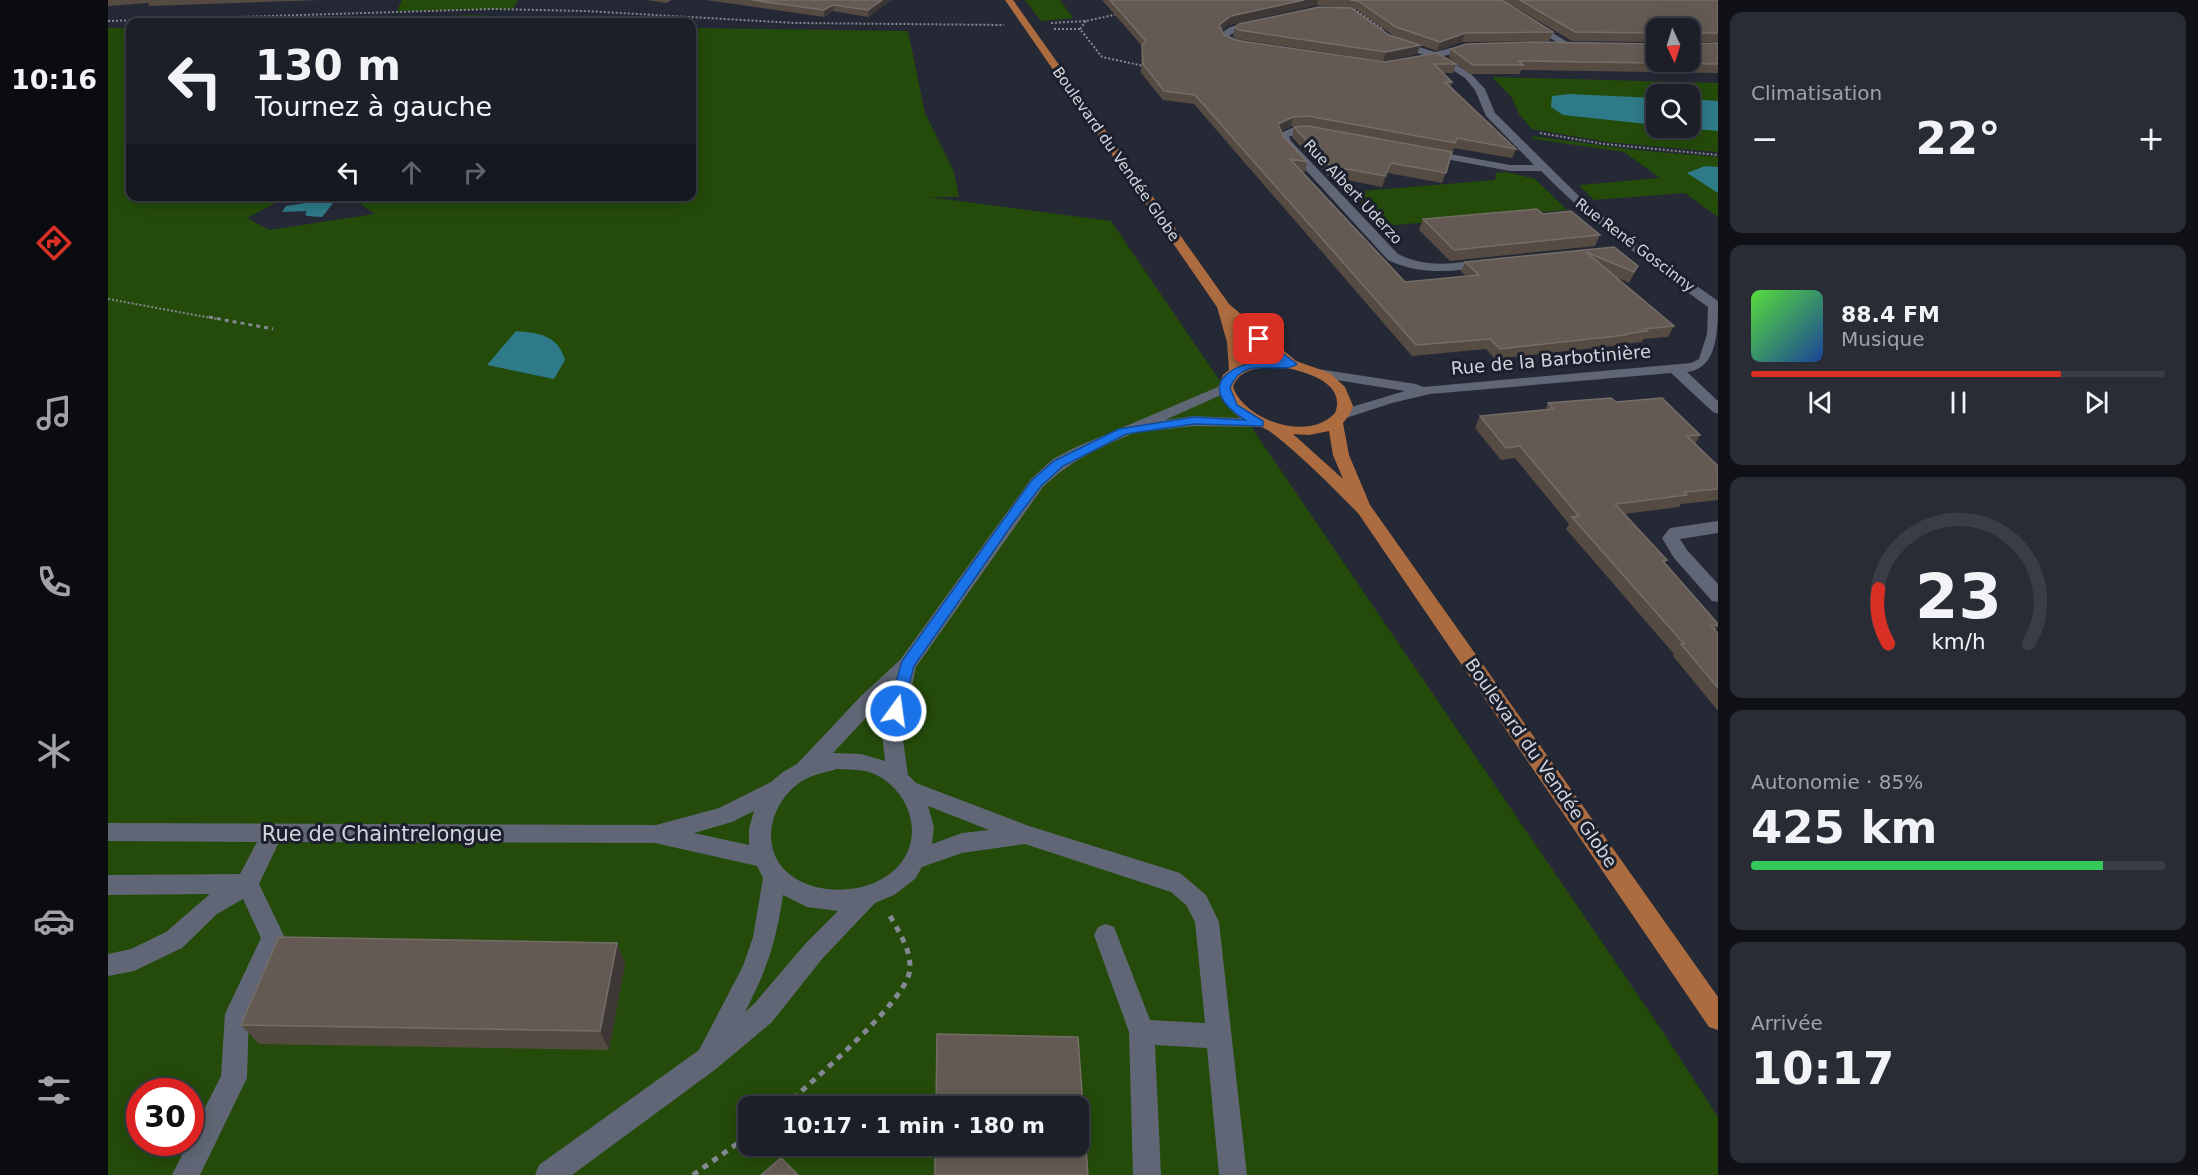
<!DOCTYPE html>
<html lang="fr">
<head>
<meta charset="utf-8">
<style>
  :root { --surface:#1c1f28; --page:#292c34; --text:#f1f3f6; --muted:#a0a2a8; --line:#3a3d45; --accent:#d93025 }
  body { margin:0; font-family:"DejaVu Sans",sans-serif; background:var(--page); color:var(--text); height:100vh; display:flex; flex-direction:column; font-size:22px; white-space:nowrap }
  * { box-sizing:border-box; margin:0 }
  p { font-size:20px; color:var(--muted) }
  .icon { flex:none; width:33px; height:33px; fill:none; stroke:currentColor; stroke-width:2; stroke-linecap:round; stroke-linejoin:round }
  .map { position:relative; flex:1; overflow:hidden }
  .drawer { display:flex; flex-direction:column; gap:12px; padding:12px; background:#0f1116; width:480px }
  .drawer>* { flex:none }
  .top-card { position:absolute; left:18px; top:18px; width:570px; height:183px; border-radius:12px; box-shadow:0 3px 15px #0003,0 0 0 2px var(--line); background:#1c1f28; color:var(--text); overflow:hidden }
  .needle { width:39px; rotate:176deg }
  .fabs { position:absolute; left:1538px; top:18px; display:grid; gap:12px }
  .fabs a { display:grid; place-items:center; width:54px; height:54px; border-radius:12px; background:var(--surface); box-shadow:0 3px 15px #0003,0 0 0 2px var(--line); font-size:30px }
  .speed { position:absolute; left:18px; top:1078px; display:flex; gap:12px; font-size:30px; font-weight:700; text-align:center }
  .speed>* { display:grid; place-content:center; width:78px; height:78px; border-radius:50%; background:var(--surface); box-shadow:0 3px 15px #0003,0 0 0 2px var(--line); line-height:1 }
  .speed .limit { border:9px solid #d22; background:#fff; color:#111 }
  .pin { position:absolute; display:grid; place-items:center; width:51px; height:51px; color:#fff; margin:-26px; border-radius:12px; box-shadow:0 3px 9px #0006 }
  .me { position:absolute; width:66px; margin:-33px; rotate:14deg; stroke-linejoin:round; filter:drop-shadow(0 0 4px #0008) }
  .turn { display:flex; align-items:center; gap:21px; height:126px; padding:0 30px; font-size:27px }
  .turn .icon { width:78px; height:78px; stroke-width:2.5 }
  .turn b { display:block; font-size:42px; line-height:51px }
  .lanes { display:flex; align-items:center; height:57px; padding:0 30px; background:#0003; justify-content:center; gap:30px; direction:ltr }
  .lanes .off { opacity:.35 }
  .big { font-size:45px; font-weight:600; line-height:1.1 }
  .drawer .tile { flex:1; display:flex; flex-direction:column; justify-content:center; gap:9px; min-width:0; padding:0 21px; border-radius:12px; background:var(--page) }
  .drawer .dial { align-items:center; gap:0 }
  .dial svg { height:156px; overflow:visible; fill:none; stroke:var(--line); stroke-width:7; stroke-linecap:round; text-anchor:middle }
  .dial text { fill:var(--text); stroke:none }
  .song { display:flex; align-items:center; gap:18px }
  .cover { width:72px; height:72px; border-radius:9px; background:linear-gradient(135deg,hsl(110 70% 55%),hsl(220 70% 35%)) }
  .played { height:6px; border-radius:3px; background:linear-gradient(90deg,var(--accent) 75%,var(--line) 75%) }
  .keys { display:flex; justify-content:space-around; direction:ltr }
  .heat { display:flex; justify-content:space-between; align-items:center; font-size:33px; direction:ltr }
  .charge { height:9px; border-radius:4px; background:linear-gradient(90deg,#34c759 85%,var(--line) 0) }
  .trip { position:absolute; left:630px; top:1096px; width:351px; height:60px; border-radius:12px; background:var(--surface); box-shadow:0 3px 15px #0003,0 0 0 2px var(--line); font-weight:600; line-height:60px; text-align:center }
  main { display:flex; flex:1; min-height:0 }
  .tab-bar { display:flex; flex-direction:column; width:108px; justify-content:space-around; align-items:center; background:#0b0c10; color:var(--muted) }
  .tab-bar .icon { width:42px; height:42px }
  .tab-bar .selected { color:var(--accent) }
  .tab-bar b { font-size:27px; color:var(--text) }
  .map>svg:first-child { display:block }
  .green { fill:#244b0a; fill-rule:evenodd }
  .water { fill:#2e7a88 }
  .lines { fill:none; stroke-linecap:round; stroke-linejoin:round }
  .path-far2 { stroke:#848892; stroke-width:2; stroke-dasharray:2 2; stroke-linecap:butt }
  .path-far1 { stroke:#848892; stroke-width:3; stroke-dasharray:4 4; stroke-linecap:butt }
  .path { stroke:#848892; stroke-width:5; stroke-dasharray:6 6; stroke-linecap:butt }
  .minor { fill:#606675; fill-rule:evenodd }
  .major { fill:#ad6b40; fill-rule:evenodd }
  .wall { fill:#564b42 }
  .shaded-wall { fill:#3d3736 }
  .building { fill:#645a53; stroke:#756d68; stroke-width:1.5 }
  .route { fill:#1a73e8; stroke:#114b97; stroke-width:1.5 }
  .labels { text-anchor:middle; stroke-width:6; stroke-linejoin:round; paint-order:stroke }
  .far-street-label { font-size:15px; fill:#d2d5de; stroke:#1b202c }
  .street-label { font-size:18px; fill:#d2d5de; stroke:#1b202c }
  .near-street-label { font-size:21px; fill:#d2d5de; stroke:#1b202c }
</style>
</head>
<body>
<main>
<nav class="tab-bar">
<b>10:16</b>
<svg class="icon selected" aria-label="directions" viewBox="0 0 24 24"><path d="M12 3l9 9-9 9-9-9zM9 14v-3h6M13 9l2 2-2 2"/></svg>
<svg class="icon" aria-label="music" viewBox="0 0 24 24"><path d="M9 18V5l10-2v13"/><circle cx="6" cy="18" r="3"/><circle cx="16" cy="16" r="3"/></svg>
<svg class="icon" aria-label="phone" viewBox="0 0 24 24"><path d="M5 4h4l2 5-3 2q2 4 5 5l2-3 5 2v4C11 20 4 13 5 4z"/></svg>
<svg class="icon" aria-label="climate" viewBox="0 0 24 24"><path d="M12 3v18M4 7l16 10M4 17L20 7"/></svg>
<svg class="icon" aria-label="car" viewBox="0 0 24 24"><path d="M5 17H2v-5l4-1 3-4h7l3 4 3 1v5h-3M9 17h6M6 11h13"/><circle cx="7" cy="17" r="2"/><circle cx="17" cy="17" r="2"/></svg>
<svg class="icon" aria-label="filters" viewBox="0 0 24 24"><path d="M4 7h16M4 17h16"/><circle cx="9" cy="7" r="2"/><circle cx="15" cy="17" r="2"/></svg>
</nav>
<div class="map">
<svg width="1610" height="1175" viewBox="0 0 1610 1175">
  <rect width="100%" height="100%" fill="#252936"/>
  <path class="green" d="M 294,0 L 410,0 L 405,9 L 289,11 Z
    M 917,0 L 952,0 L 965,18 L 933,21 Z
    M 365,15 L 491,22 L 217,22 Z
    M 0,28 L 22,28 L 22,196 L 179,197 L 139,218 L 161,230 L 267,214 L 243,197 L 584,196 L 584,28 L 800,31 L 817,113 L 846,172 L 851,197 L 820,197 L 1003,221 L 1553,1029 L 1610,1117 L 1610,1175 L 0,1175 ZM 32,1092 L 82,1092 L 82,1143 L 32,1143 ZM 640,1107 L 970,1107 L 970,1146 L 640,1146 Z
    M 1384,77 L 1610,83 L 1610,152 L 1499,142 L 1424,129 L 1411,114 L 1404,98 ZM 1548,94 L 1581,94 L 1581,128 L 1548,128 Z
    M 1424,136 L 1528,150 L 1610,157 L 1610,217 L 1577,193 L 1486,200 L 1471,185 L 1552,178 L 1516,152 L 1426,139 Z
    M 1398,172 L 1427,179 L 1459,210 L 1277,226 L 1243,192 L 1387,180 L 1388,173 Z"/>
  <path class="water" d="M 1462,94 L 1548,98 L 1548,125 L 1455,115 L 1443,107 L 1444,96 Z
    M 1581,99 L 1610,101 L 1610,131 L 1576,128 L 1581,128 Z
    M 1597,166 L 1610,167 L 1610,193 L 1579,173 Z
    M 204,202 L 226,202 L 214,217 L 199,216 L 197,214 L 199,211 L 174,212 L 178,206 Z
    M 408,331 C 431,333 450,335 457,360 L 446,379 L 379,365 Z"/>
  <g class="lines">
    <path class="path-far2" d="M 1243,6 L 1276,30
      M 0,21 L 384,9 L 477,11 L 687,23 L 896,25
      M 978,21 L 972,29 L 994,57 L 1036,66
      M 943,23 L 978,21 L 1010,14
      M 946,29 L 972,29
      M 1432,133 L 1496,144 L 1610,155
      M 0,299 L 109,319"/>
    <path class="path-far1" d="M 101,317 L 165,329"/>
    <path class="path" d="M 676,1107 C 704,1081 792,1007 801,974 C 806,953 790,931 781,914
      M 585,1175 L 640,1136"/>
    <path class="minor" d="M 1381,0 L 1391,0 L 1466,46 L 1458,48 Z
      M 1149,21 L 1152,22 L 1152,26 L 1128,31 L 1121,36 L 1139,43 L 1139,47 L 1116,42 L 1111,35 L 1122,27 Z
      M 1289,40 L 1327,52 L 1351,46 L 1369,45 L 1369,49 L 1335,56 L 1363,74 L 1377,89 L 1387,113 L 1475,200 L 1528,243 L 1610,301 C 1610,330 1610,369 1579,372 L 1610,401 L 1610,414 L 1605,412 L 1563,373 L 1322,394 L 1284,403 L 1235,419 L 1230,417 L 1227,414 L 1230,411 L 1297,391 L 1210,377 L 1205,376 L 1203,373 L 1205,370 L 1210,369 L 1308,384 L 1315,387 L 1583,363 L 1591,359 L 1599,334 L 1600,307 C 1541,264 1484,223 1433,171 L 1402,171 L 1316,155 L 1314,153 L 1320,150 L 1402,165 L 1426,165 L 1378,116 L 1367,90 L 1357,78 L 1326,58 L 1306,61 L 1306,57 L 1316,55 L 1286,45 L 1284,43 Z
      M 1184,128 L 1214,131 L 1214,135 L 1210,136 L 1181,136 L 1183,141 L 1290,254 C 1319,269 1349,263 1380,259 L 1386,263 L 1380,267 C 1345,271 1313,276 1280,260 L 1174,144 L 1170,134 Z
      M 1117,384 L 1122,385 L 1124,388 L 1122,391 L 1057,420 L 1086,416 L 1151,419 L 1156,421 L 1159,424 L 1156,427 L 1086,426 L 1043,431 L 1037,428 C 996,446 968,456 935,487 L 808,667 L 794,733 L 800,775 L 808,783 L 921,826 L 1072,873 L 1098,895 L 1111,922 L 1139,1175 L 1111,1175 L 1099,1048 L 1047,1045 L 1053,1175 L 1025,1175 L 1021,1032 L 986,935 L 990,927 L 998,924 L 1006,927 L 1042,1020 L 1097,1023 L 1087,922 L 1078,905 L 1063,892 L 917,844 L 854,853 L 814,867 L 807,879 L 786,895 L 767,903 L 714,959 L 664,1022 L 608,1069 L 464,1175 L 427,1175 L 431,1165 L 591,1050 L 635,966 L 645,937 L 655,878 L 649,866 L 547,843 L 171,842 L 151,884 L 177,938 L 141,1015 L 139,1078 L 92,1175 L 64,1175 L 80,1143 L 82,1143 L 82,1137 L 113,1076 L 117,1014 L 153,938 L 135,899 L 109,914 L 74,948 L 26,971 L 0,976 L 0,954 L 23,949 L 58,932 L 102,894 L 0,895 L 0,875 L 132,874 L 149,842 L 0,841 L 0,823 L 548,825 L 611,808 L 663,782 L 675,772 L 689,764 L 753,696 L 792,660 L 923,479 L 945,459 L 966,448 ZM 783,691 L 774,733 L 777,761 L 753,754 L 725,753 ZM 729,769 C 739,770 751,769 761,772 C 791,782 812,817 801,848 C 786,892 717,901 684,876 C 650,852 661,805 691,783 C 702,775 716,773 729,769 ZM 820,806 L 881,830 L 854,833 L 824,844 L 826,827 ZM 646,811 L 641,829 L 641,845 L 586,833 L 624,822 ZM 675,895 L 699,907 L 730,911 L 698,943 L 646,1004 L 637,1012 C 659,969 668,943 675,895 Z
      M 1610,521 L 1610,533 L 1572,539 L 1579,550 L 1610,584 L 1610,602 L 1604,601 L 1566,558 L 1554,538 L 1562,528 Z"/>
    <path class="major" d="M 897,0 L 905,0 L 1121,304 L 1188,361 L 1222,373 L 1237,387 L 1245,406 L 1242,414 L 1235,423 L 1241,455 L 1262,505 L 1610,997 L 1610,1030 L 1601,1027 L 1250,513 C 1222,485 1195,457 1164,433 C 1154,425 1138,424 1127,414 C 1118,406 1114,399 1110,387 L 1115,375 L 1121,370 L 1119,342 L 1109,307 ZM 1128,324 L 1167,358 L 1135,363 L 1133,342 ZM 1167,366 C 1189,369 1240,380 1227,413 C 1201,442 1137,421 1125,387 C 1132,368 1149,369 1167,366 ZM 1221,431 L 1225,455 L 1235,479 L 1185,434 L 1201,435 Z"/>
  </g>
  <path class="wall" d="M 0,0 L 213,0 L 41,6 L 40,3 L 0,6 Z
    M 539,0 L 564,0 L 558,3 Z
    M 598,0 L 783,0 L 760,17 L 725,11 L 716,17 Z
    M 994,0 L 1394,0 L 1445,32 L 1441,41 L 1354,42 L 1329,51 L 1286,36 L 1248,9 L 1244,9 L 1281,35 L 1312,45 L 1309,54 L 1275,61 L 1129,39 L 1125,36 L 1127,27 L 1241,8 L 1209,5 L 1121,25 L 1114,30 L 1116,35 L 1127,40 L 1277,62 L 1348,64 L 1345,73 L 1336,73 L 1344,82 L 1343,87 L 1408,149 L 1404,158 L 1346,148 L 1334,183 L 1280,173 L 1274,187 L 1220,176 L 1184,137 L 1186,127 L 1237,133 L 1198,126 L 1183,126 L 1173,131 L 1175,136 L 1199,162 L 1197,172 L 1194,171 L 1297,282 L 1358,276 L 1353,272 L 1357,262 L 1506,247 L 1530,266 L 1521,283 L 1508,277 L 1566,326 L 1560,337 L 1535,339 L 1534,342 L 1513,344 L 1513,345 L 1387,359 L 1378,349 L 1304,356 L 1086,104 L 1055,100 L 1033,73 L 1034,46 Z
    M 1395,0 L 1610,0 L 1610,42 L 1585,42 L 1585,44 L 1610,43 L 1610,73 L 1413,70 L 1412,74 L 1362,74 L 1341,58 L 1343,49 L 1581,62 L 1548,28 L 1548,42 L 1464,41 Z
    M 1435,214 L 1492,235 L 1487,246 L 1342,261 L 1311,230 L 1315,219 Z
    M 1508,402 L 1592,435 L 1587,444 L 1610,466 L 1610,500 L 1573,504 L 1571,507 L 1516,514 L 1559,560 L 1557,563 L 1610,624 L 1610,627 L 1607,630 L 1610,633 L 1610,711 L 1565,656 L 1566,654 L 1458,529 L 1461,524 L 1407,458 L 1393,460 L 1367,428 L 1372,416 L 1437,410 L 1440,403 Z
    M 509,943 L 517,964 L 501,1050 L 151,1044 L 133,1025 Z"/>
  <path class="shaded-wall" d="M 774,0 L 783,0 L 760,17 L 760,10 Z
    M 1196,0 L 1210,0 L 1209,5 L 1121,25 L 1110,33 L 1111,25 L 1123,16 Z
    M 725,5 L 725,11 L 716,17 L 716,10 Z
    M 1357,33 L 1354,42 L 1329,51 L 1332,42 Z
    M 1312,45 L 1309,54 L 1275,61 L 1278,52 Z
    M 1185,117 L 1183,126 L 1168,133 L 1170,124 Z
    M 1283,163 L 1280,173 L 1274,187 L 1277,176 Z
    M 509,943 L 517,964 L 501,1050 L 492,1031 Z"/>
  <path class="building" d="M 644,0 L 774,0 L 760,10 L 725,5 L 716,10 Z
    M 1002,0 L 1196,0 L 1123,16 L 1111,25 L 1116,35 L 1127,40 L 1277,62 L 1329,53 L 1348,64 L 1326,64 L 1344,82 L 1337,82 L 1408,149 L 1349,138 L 1347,143 L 1200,116 L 1185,117 L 1170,124 L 1175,136 L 1199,162 L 1182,159 L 1297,282 L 1371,275 L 1357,262 L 1506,247 L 1530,266 L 1526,272 L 1478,252 L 1566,326 L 1537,329 L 1539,331 L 1517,334 L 1518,335 L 1392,349 L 1382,339 L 1308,345 L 1087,95 L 1056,91 L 1035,64 L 1034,45 L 1038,41 Z
    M 1242,0 L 1394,0 L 1445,32 L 1357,33 L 1332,42 L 1288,27 L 1250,1 Z
    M 1412,0 L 1610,0 L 1610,33 L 1585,33 L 1583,35 L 1585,44 L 1610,43 L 1610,64 L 1411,61 L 1415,65 L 1365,65 L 1343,49 L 1358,44 L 1426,42 L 1548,44 L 1548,62 L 1581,62 L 1581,28 L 1548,28 L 1548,33 L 1467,32 Z
    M 1211,7 L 1243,8 L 1281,35 L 1312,45 L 1278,52 L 1131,30 L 1127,27 L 1131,24 Z
    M 1200,126 L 1344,152 L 1338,173 L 1283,163 L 1277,176 L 1222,166 L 1186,127 Z
    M 1429,209 L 1435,214 L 1463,211 L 1492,235 L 1346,250 L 1315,219 Z
    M 1503,398 L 1508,402 L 1554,398 L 1592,435 L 1579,436 L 1610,466 L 1610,489 L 1576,492 L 1579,495 L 1507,504 L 1559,560 L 1555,561 L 1610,624 L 1610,625 L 1603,626 L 1610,633 L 1610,688 L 1573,644 L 1576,644 L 1464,517 L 1471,516 L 1412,446 L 1398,448 L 1372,416 L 1445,409 L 1440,403 Z
    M 171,937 L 509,943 L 492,1031 L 133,1025 Z
    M 829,1034 L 970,1037 L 980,1175 L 827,1175 L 827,1146 L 970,1146 L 970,1107 L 828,1107 Z
    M 673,1158 L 690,1175 L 653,1175 Z"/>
  <path class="route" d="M 1151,336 L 1189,364 C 1173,376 1135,353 1122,388 L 1129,405 L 1155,421 L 1155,426 L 1086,424 L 1018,434 L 955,466 L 933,486 L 905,523 L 806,666 L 793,715 L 782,715 L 780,711 L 794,661 L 924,480 L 946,461 L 1011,429 L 1086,417 L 1137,420 C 1081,384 1128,359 1171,360 L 1147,342 L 1146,339 Z"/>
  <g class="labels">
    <g class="far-street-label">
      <text transform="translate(1008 154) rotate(55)" y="5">Boulevard du Vendée Globe</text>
      <text transform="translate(1245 192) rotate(47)" y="5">Rue Albert Uderzo</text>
      <text transform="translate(1527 245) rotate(37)" y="5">Rue René Goscinny</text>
    </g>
    <g class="street-label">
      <text transform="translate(1443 360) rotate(-5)" y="6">Rue de la Barbotinière</text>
      <text transform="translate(1433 763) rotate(55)" y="6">Boulevard du Vendée Globe</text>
    </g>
    <g class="near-street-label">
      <text x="274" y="841">Rue de Chaintrelongue</text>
    </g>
  </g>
</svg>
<div class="fabs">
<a><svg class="needle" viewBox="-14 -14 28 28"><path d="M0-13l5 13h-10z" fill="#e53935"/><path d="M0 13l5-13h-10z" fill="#a0a2a8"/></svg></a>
<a><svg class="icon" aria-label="search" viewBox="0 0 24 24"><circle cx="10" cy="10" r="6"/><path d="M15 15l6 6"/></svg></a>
</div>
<div class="speed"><div class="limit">30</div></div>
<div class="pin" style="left:1151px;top:339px;background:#d93025"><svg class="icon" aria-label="arrive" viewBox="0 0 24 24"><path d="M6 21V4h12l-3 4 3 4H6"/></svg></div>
<svg class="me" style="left:788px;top:711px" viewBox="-20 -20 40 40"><circle r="17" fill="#1a73e8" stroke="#fff" stroke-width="3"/><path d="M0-11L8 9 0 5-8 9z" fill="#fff"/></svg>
<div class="trip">10:17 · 1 min · 180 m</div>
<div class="top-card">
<div class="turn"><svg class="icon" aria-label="left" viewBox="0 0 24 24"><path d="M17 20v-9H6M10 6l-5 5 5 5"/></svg><div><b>130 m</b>Tournez à gauche</div></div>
<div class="lanes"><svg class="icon" aria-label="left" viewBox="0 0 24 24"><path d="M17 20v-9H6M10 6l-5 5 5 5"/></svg><svg class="icon off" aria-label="ahead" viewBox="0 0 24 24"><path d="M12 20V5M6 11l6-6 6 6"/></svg><svg class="icon off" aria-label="right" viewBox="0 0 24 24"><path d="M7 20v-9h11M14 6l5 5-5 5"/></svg></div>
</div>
</div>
<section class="drawer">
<div class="tile"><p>Climatisation</p>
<div class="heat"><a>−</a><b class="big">22°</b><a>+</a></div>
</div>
<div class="tile">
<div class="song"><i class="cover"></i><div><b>88.4 FM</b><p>Musique</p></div></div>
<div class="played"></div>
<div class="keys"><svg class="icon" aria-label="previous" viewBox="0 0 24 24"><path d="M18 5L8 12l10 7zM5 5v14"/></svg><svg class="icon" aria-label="pause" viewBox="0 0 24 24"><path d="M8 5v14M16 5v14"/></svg><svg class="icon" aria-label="next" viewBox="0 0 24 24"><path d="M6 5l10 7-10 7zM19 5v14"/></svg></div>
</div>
<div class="tile dial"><svg viewBox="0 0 100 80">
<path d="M14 69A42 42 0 1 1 86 69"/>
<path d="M14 69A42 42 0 0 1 9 41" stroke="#d93025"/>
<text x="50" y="56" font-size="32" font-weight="700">23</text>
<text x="50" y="72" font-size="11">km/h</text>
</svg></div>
<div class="tile"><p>Autonomie · 85%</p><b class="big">425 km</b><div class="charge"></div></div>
<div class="tile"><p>Arrivée</p><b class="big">10:17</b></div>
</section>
</main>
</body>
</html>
